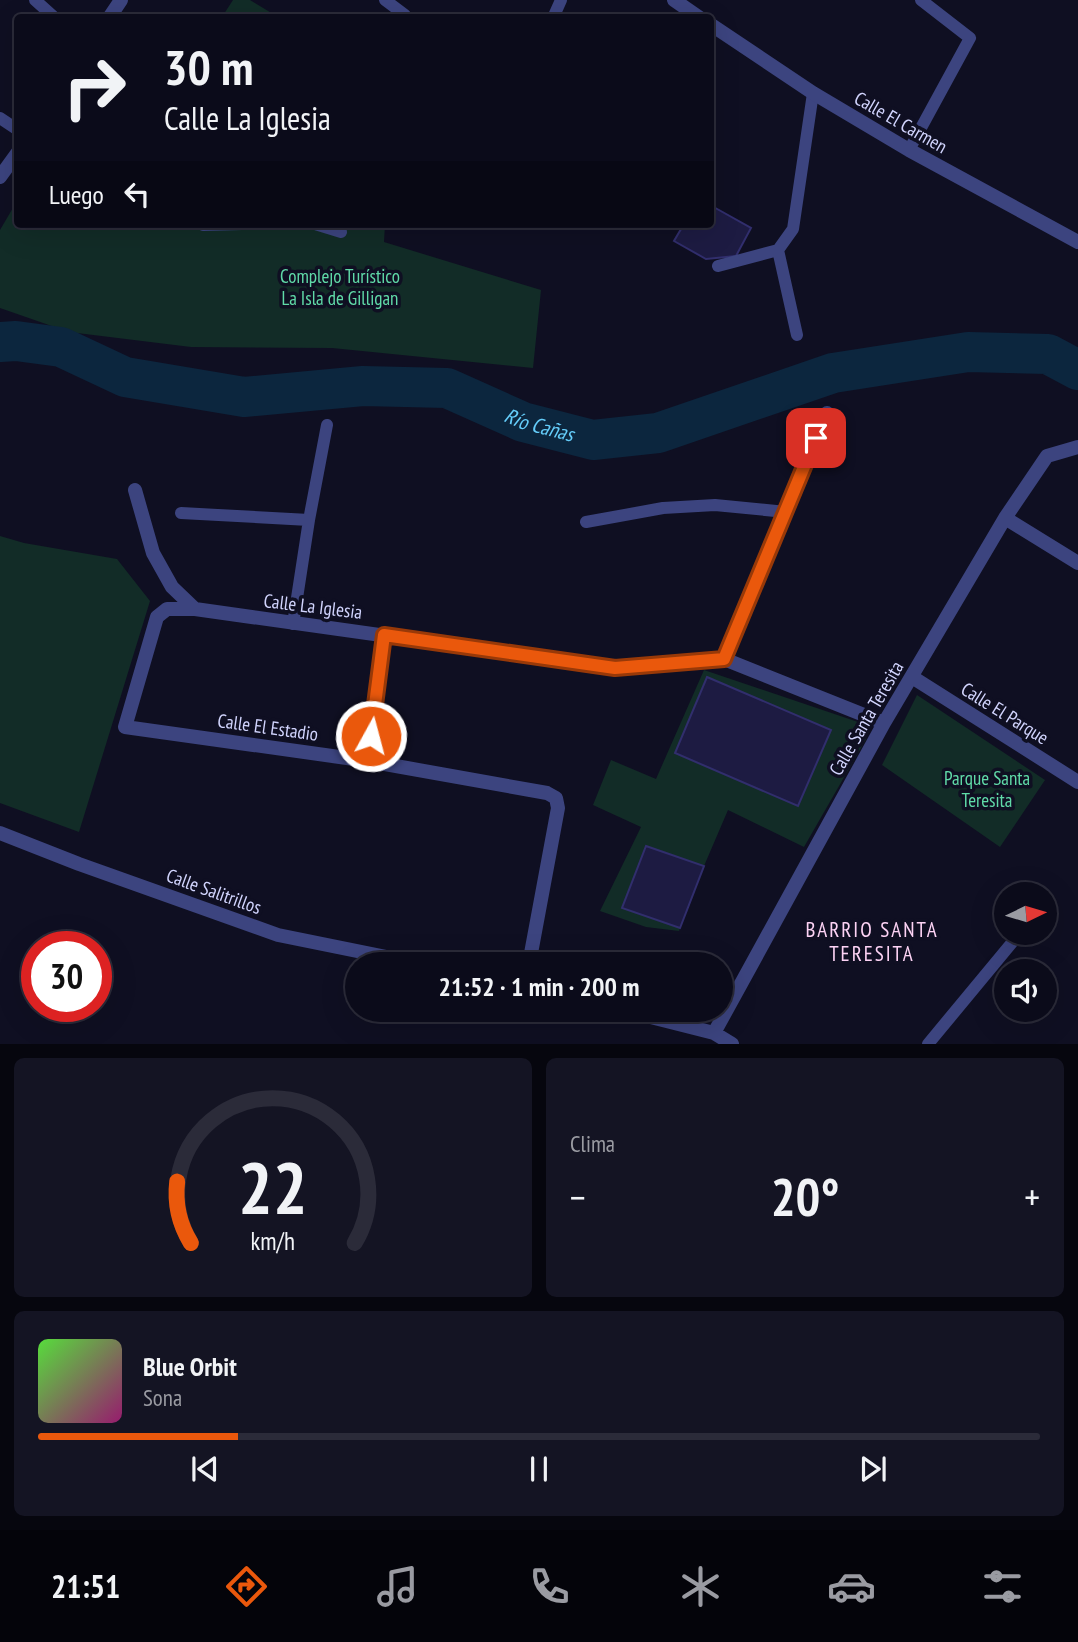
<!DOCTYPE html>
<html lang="es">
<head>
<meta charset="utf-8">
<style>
  :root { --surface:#0b0b1a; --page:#141423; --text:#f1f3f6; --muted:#9a9ba2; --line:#2b2b39; --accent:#ea580c }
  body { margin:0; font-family:"PT Sans Narrow",sans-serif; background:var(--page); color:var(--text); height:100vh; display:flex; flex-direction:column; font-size:26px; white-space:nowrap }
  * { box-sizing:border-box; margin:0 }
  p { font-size:23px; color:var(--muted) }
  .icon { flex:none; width:38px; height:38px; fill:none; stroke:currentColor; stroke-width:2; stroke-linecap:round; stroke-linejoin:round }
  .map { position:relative; height:1044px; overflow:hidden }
  .sheet { display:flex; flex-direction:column; gap:14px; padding:14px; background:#06060e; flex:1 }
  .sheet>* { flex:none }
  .hud { position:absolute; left:14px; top:14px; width:700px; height:214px; border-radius:7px; box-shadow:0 7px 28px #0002,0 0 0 2px var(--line); background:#0b0b1a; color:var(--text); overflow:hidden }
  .needle { width:46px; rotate:85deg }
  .tools { position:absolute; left:994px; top:882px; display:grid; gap:14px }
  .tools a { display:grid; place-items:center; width:63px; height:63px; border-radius:50%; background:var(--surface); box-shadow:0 7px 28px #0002,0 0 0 2px var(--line); font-size:35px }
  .speed { position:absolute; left:21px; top:931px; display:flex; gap:14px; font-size:35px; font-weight:700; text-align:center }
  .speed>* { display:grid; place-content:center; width:91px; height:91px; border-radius:50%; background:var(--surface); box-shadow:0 7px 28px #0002,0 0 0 2px var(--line); line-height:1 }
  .speed .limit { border:10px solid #d22; background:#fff; color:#111 }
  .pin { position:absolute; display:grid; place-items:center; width:60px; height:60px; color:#fff; margin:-30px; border-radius:14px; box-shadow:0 4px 10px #0006 }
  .me { position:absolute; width:77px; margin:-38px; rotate:7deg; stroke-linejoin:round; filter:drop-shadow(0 0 5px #0008) }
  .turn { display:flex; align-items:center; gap:24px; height:147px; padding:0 35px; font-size:32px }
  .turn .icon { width:91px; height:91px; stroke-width:2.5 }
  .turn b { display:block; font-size:49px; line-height:60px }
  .then { display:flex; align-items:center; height:66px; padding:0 35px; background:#0003; gap:14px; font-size:26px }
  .big { font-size:52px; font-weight:700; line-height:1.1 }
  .sheet .widget { flex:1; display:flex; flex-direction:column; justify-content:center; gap:10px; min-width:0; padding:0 24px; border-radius:10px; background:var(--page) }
  .sheet .dial { align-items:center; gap:0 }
  .dial svg { height:182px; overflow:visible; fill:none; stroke:var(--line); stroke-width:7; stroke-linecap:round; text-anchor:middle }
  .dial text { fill:var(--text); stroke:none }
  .song { display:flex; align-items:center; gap:21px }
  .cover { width:84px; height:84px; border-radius:10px; background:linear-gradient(135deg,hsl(110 70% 55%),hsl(320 70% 35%)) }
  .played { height:7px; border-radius:4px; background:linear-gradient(90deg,var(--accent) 20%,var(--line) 20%) }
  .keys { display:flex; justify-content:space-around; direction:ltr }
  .heat { display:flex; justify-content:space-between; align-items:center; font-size:38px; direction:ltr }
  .sheet .tiles { flex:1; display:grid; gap:14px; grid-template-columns:1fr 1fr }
  .widget:last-child { grid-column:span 2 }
  .trip { position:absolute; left:345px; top:952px; width:388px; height:70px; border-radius:35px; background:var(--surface); box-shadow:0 7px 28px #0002,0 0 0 2px var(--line); font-weight:700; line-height:70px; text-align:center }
  .dock { display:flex; height:112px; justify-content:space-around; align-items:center; background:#04040a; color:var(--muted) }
  .dock .icon { width:49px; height:49px }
  .dock .selected { color:var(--accent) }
  .dock b { font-size:32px; color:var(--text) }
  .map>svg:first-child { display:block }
  .green { fill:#122c27; fill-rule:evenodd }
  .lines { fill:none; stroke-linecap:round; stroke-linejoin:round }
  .river { stroke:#0c263e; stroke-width:40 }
  .building { fill:#1d1b42; stroke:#312e6d; stroke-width:2 }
  .service { stroke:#3c447f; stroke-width:12 }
  .minor { stroke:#3c447f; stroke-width:14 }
  .route-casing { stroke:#983908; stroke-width:18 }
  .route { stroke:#ea580c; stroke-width:12 }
  .labels { text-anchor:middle; stroke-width:7; stroke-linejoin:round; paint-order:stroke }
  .street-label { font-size:19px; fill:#d1d4fd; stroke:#0f0f22 }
  .park-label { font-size:19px; fill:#60daa8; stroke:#0f0f22 }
  .water-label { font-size:21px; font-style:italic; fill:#64ccf9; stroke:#0f0f22 }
  .neighbourhood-label { font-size:21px; letter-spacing:2px; fill:#fdd3f5; stroke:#0f0f22 }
</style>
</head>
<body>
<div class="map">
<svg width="1078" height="1044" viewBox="0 0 1078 1044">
  <rect width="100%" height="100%" fill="#0f0f22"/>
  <path class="green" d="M 233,0 L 250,0 L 278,17 L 222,17 Z
    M 17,201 L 18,224 L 385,224 L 384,242 L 541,290 L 533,368 L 332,348 L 191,347 L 69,332 L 0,308 L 0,230 Z
    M 0,536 L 24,543 L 117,559 L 150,601 L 79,832 L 0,803 Z
    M 704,670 L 861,723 L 867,732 L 866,739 L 804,847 L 728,810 L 704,866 L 646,846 L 622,908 L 680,928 L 679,931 L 646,927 L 600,911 L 641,827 L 593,805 L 611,760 L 656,779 ZM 707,677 L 831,730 L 798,806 L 675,753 Z
    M 917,695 L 1045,780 L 1000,847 L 882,765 Z"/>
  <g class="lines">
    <path class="river" id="s1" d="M 0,342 L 16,341 L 61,347 L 125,377 L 244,397 L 363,386 L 447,388 L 523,422 L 593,440 L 658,433 L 833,373 L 968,352 L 1048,354 L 1078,370"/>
  </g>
  <path class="building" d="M 710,205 L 751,228 L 736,256 L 706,259 L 674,241 L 684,224 L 710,224 Z
    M 707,677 L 831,730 L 798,806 L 675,753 Z
    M 646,846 L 704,866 L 680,928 L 622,908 Z"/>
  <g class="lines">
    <path class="service" d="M 35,0 L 55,18
      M 385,0 L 405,15
      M 553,18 L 561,0
      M 0,118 L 18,130
      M 909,150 L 970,38 L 921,0
      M 201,224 L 203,225 L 242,224
      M 315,224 L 341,232
      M 778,250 L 797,335
      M 718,266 L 778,250 L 793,229 L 813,93
      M 181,513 L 309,520
      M 586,522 L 663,508 L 715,505 L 786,512
      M 293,624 L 309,520 L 327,425
      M 928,1044 L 1020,933"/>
    <path class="minor" d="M 674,0 L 700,18
      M 109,18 L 121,0
      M 710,24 L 813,93 L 909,150 L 1078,242
      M 0,177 L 18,152
      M 135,490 L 153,553 L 172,587 L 195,609
      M 1005,518 L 1078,563
      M 724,659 L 827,413
      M 912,677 L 1078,782
      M 368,761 L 384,635
      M 0,833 L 79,864 L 278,935 L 421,964
      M 529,964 L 558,808 L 556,798 L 547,793 L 368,761 L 125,727 L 157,617 L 167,609 L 195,609 L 615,668 L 724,659 L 884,723
      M 623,1010 L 714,1033 L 732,1044
      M 714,1033 L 884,723 L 1005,518 L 1047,456 L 1078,447"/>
  </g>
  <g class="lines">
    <g class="route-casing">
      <path id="route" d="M 371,736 L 384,635 L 615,668 L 724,659 L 816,438"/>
    </g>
    <use href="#route" class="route"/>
  </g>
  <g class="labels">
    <g class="street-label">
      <text transform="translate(901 122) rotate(30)" y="7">Calle El Carmen</text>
      <text transform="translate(313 606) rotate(7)" y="7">Calle La Iglesia</text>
      <text transform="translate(1005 713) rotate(32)" y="7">Calle El Parque</text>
      <text transform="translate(866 718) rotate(-60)" y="7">Calle Santa Teresita</text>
      <text transform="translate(268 727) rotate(8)" y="7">Calle El Estadio</text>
      <text transform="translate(214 891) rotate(20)" y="7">Calle Salitrillos</text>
    </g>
    <g class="park-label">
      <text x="340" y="283">Complejo Turístico<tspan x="340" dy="22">La Isla de Gilligan</tspan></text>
      <text x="987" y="785">Parque Santa<tspan x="987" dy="22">Teresita</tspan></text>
    </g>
    <g class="water-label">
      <text dy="7" stroke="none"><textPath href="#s1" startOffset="556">Río Cañas</textPath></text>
    </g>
    <g class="neighbourhood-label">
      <text x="872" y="937">BARRIO SANTA<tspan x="872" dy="24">TERESITA</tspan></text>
    </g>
  </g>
</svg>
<div class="tools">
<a><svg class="needle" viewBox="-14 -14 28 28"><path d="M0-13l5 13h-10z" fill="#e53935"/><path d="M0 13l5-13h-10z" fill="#9a9ba2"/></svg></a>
<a><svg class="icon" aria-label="sound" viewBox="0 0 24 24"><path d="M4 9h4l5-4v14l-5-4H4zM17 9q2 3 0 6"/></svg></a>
</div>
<div class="speed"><div class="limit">30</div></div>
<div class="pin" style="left:816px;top:438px;background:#d93025"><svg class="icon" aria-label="arrive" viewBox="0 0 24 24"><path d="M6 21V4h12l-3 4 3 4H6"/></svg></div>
<svg class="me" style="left:371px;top:736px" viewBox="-20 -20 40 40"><circle r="17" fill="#ea580c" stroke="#fff" stroke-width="3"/><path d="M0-11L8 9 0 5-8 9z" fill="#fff"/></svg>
<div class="trip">21:52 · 1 min · 200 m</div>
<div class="hud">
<div class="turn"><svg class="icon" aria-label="right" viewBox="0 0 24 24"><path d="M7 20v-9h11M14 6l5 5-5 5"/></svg><div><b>30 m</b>Calle La Iglesia</div></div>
<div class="then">Luego<svg class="icon" aria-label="left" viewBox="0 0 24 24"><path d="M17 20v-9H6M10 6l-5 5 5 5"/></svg></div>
</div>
</div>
<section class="sheet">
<div class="tiles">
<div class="widget dial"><svg viewBox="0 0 100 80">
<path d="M14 69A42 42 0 1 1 86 69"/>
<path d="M14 69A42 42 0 0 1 8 42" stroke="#ea580c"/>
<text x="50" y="56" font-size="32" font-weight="700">22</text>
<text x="50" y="72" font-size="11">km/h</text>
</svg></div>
<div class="widget"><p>Clima</p>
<div class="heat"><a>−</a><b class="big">20°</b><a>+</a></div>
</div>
<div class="widget">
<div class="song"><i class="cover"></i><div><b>Blue Orbit</b><p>Sona</p></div></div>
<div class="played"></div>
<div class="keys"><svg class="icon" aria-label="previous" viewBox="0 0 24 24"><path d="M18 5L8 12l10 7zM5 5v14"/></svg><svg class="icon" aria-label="pause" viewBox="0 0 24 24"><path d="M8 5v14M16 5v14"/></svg><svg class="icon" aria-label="next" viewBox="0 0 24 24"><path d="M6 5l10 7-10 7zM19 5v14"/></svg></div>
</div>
</div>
</section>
<nav class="dock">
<b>21:51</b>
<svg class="icon selected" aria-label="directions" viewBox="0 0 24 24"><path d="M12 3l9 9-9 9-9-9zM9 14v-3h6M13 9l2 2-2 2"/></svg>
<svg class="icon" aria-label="music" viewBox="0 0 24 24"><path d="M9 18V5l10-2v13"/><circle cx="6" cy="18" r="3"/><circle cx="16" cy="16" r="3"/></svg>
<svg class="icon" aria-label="phone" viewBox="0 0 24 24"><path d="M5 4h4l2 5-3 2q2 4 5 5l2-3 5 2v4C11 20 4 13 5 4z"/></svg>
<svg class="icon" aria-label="climate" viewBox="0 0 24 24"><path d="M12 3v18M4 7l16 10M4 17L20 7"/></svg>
<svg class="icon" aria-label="car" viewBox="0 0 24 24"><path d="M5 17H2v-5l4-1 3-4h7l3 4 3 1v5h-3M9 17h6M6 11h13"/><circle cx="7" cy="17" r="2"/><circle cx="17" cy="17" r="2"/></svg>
<svg class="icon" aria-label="filters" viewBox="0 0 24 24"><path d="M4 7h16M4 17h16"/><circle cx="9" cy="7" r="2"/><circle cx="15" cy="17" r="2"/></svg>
</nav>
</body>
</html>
